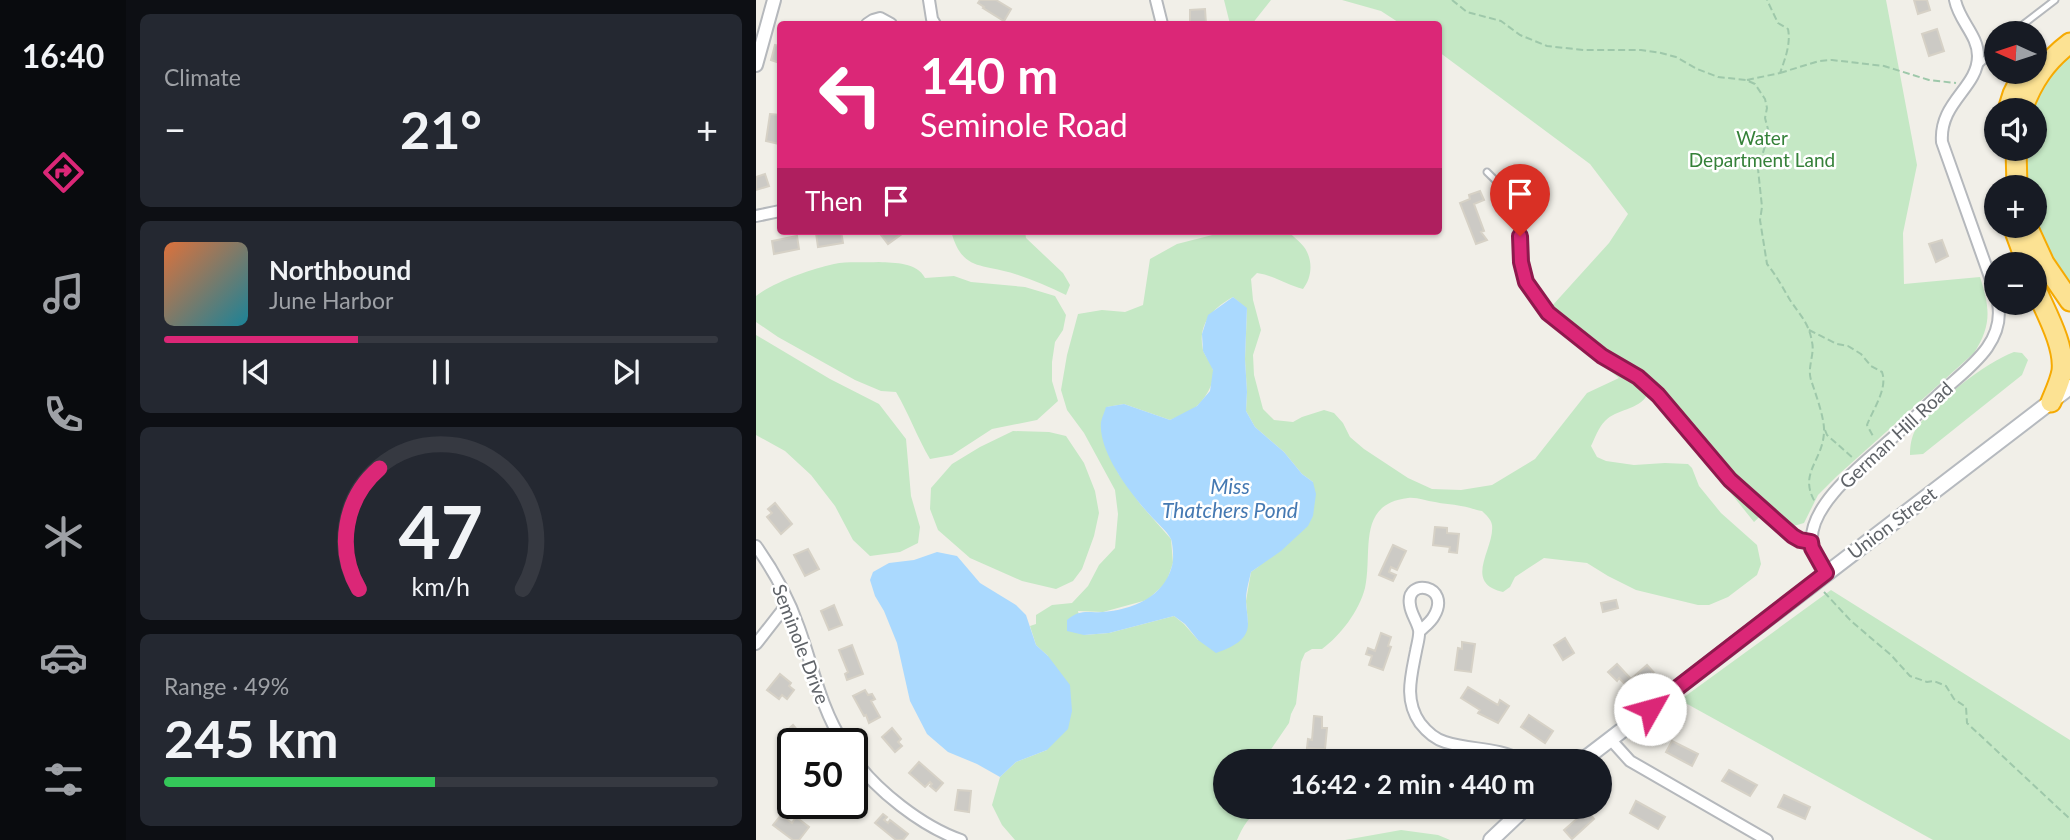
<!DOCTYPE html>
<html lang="en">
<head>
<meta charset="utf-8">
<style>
  :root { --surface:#171b24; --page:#242831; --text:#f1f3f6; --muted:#9ea1a6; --line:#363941; --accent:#db2777 }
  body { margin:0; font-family:Lato,sans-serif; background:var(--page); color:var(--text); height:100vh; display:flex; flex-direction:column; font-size:26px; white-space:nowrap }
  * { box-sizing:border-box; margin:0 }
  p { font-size:23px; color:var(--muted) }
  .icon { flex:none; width:38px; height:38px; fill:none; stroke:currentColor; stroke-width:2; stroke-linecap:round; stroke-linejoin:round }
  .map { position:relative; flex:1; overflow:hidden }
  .panel { display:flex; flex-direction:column; gap:14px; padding:14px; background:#0d0f14; width:630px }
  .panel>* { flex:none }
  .banner { position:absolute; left:21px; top:21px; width:665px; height:214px; border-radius:7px; box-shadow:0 2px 5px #0004; background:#db2777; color:#fff; overflow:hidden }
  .needle { width:46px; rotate:273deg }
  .tools { position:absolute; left:1228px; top:21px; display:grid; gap:14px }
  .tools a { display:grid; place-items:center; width:63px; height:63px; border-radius:50%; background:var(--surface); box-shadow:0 2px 5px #0004; font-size:35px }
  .speed { position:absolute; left:21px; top:728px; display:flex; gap:14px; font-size:35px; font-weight:700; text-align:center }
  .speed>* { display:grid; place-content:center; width:91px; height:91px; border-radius:50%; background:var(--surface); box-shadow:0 2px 5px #0004; line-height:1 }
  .speed .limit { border:4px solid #111; border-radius:10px; background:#fff; color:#111 }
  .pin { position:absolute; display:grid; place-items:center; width:60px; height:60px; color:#fff; margin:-72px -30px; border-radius:50% 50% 50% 0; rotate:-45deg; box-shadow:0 0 7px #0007 }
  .pin .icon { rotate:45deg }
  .me { position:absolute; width:77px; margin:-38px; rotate:52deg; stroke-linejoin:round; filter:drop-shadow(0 0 5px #0008) }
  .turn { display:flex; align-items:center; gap:24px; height:147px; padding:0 28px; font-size:32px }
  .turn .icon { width:91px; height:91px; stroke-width:2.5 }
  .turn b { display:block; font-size:49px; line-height:60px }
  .then { display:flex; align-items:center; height:66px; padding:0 28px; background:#0003; gap:14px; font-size:26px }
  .big { font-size:52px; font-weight:700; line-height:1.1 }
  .panel .card { flex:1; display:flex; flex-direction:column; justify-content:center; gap:10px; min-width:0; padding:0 24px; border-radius:10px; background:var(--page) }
  .panel .dial { align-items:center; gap:0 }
  .dial svg { height:182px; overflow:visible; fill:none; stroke:var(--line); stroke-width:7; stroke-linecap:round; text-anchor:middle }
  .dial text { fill:var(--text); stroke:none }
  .song { display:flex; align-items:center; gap:21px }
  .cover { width:84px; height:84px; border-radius:10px; background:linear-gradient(135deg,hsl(20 70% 55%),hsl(190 70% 35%)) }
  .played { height:7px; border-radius:4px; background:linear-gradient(90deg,var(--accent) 35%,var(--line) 35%) }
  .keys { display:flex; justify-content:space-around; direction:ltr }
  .heat { display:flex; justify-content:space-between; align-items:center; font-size:38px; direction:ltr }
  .charge { height:10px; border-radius:5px; background:linear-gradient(90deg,#34c759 49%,var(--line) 0) }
  .trip { position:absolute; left:457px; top:749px; width:399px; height:70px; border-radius:35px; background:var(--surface); box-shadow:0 2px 5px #0004; font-weight:700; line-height:70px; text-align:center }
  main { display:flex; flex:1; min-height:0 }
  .dock { display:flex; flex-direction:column; width:126px; justify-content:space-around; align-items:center; background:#090b0e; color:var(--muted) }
  .dock .icon { width:49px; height:49px }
  .dock .active { color:var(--accent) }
  .dock b { font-size:32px; color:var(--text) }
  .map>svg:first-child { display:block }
  .green { fill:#c5e8c5; fill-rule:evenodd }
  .water { fill:#aad9fe }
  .building { fill:#cccac5; stroke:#d6d1c6; stroke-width:2 }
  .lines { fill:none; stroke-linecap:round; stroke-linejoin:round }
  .service-casing { stroke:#b5b8bc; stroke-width:9 }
  .minor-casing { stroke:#b5b8bc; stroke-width:14 }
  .tertiary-casing { stroke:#b5b8bc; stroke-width:16 }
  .secondary-casing { stroke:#b6babf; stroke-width:18 }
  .motorway-casing { stroke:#f6aa02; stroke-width:23 }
  .path { stroke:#9ec8aa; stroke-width:2; stroke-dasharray:7 3.5; stroke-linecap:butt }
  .service { stroke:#fff; stroke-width:5 }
  .minor { stroke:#fff; stroke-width:10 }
  .tertiary { stroke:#fff; stroke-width:12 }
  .secondary { stroke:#fff; stroke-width:14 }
  .motorway { stroke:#fce293; stroke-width:19 }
  .route-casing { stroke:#8e194d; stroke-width:18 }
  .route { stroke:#db2777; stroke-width:12 }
  .labels { text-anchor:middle; stroke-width:5; stroke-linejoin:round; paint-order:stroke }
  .park-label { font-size:19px; fill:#358139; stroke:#fff }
  .street-label { font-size:19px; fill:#5f6368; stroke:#fff }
  .water-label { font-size:21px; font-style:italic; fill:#4579b2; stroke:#fff }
</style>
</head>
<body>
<main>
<nav class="dock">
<b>16:40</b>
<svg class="icon active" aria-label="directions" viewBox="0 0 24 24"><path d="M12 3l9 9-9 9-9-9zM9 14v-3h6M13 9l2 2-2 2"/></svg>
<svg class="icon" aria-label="music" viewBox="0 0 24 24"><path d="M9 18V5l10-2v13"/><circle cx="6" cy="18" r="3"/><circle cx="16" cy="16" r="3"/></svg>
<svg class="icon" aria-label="phone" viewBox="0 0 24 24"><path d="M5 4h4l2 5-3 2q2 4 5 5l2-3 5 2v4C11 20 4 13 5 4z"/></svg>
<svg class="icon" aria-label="climate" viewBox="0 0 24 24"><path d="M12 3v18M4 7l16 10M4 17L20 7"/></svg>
<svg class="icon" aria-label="car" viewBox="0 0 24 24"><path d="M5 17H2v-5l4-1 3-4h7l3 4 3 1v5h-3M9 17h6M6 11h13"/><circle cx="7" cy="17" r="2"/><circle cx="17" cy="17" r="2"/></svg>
<svg class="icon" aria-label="filters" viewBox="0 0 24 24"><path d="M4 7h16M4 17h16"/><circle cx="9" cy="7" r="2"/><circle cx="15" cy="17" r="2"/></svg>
</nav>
<section class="panel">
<div class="card"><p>Climate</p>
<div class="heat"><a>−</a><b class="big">21°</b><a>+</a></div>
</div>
<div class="card">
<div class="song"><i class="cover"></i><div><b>Northbound</b><p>June Harbor</p></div></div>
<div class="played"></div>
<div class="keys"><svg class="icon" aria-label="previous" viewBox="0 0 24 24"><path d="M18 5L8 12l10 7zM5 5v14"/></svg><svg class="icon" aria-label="pause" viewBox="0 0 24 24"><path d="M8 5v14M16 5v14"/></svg><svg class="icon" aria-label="next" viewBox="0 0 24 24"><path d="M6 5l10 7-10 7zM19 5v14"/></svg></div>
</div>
<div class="card dial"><svg viewBox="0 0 100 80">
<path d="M14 69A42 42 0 1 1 86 69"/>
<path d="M14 69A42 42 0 0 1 23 16" stroke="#db2777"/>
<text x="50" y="56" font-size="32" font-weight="700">47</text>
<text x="50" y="72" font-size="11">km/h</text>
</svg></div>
<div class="card"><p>Range · 49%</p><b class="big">245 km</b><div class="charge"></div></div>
</section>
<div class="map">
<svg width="1314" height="840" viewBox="0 0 1314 840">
  <rect width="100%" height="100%" fill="#f1efe8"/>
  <path class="green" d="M 468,0 L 515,0 L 496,24 L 474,24 Z
    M 586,0 L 1130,0 L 1161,165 L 1147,233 L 1148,284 L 1224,277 C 1234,308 1236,325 1218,353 L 1081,476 L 1062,495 L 1048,523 L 1034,527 L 1025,525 L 1021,522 L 1012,509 L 998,522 L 901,401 L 891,395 C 883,410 860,409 849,421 C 842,428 839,438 835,446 L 841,457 L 850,461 L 878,465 L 909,463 L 932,464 L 936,468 L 943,486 L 965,513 L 1001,545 L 1005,564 L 1001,575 L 972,597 L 953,605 L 942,605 L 880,590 L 852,576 L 831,563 L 788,558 L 759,577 L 754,587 L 747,592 C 706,583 739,548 736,525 C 735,519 730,515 726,511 C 719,510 713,507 705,506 C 696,504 687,504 679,502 C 670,501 661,497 652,498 C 600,504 617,552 609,588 C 603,611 585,635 566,649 L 556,649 L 549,653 L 545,662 L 540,704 L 535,714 L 533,723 L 507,761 L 469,761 L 469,807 L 505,807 C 493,817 487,826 481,840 L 259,840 L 246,825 L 236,805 L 244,777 L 260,762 L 291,750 L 292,656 L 280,645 L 274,626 L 280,624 L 280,615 L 296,605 L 316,603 L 332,586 L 343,565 L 359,548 L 362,514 L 359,490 L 328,433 L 311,410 L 305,390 L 311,355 L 322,314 L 346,310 L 369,312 L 387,305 L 394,259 L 421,244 L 472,231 L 532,231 C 537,237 548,244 551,252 C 557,264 555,279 547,289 C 531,285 517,275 501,273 L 495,279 L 497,300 L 505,330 L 497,355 L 498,375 L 507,409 L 518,420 L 537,422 L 546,417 L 568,410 L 578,413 L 587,423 L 594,437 L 608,449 L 652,478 L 676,489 L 705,490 L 736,485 L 779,459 L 831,393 L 863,378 L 786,317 L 853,243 L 872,214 L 834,164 L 683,52 L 682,24 L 645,24 L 625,11 ZM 477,297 L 491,309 L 489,359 L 491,392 L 490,411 L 499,427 L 528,452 L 546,474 L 557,482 L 502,567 L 495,572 L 490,601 L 492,623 L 442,640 L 428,624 L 418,616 L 353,633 L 328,635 L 322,611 L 347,612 L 391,600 L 410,583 L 417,563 L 415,539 L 385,505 L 362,473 L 351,407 L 368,404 L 414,420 C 423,416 436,412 443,404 C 451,396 459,382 457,370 C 456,363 449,357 447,350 C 441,324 457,308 477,297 Z
    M 1314,52 L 1314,284 L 1296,260 L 1279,223 L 1279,187 L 1271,187 L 1270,149 L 1279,149 L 1279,110 L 1276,110 L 1288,80 Z
    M 195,231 L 269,231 L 270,238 L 307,273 L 314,285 L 310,295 C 294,287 276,280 259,274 C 226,263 206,272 195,231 Z
    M 123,262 C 139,263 161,262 169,278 L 198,276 L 215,282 L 269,287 L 299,296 L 310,315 L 307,330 L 299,342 L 296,362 L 296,381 L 302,401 L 281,420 L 236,429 L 196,455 L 174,459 C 161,437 153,414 140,392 L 125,391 L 99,380 L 22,337 L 0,322 L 0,296 C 18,282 55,269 78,264 C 92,261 108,263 123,262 Z
    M 0,335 L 74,379 L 123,404 L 150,439 L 155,496 L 164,527 L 162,543 L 144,552 L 114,556 L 97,540 L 79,506 L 55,475 L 29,451 L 0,435 Z
    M 1258,352 L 1266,353 L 1272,360 L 1266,375 L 1167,454 L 1154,455 C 1154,447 1155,437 1160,429 C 1176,404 1230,362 1258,352 Z
    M 257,431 L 293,432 L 310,436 L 328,463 L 339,491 L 343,513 L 338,536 L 326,569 L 317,581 L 300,589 L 266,581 L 214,558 L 182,530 L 174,509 L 175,488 L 196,464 L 224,447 Z
    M 1075,590 L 1314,740 L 1314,840 L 1177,840 L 924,700 Z
    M 645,830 L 682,835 L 694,840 L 589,840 Z"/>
  <path class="water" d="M 477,297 L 491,308 L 489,359 L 491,392 L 490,411 L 499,427 L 528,452 L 546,474 L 557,482 L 560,494 L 557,516 L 552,526 L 525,551 L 495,572 C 493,581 490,591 490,600 C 490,608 492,616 492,624 C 492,641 474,648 460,653 L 442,640 L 429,624 L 418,616 L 353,633 L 328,635 L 311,631 L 311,620 C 325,609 329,613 346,612 C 376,610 408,597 416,566 C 418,560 417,545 415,539 C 411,531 400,522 394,515 C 375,494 342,452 345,422 C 346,417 349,411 350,407 L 368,404 L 414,420 L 441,406 L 454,391 L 457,370 L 447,351 L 446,334 L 452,315 Z
    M 181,552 L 201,556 L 224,583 L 260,605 L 270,615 L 280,645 L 292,656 L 314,685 L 316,711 L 312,729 L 291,750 L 260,762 L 244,777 L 221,764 L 192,752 L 171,734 L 154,701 L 141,643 L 128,611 L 119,596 L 114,580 L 117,572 L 133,563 L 158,560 Z"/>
  <path class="building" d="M 224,0 L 240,0 L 255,9 L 248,21 L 227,8 L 228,7 L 222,3 Z
    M 1158,0 L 1171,0 L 1174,10 L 1162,14 Z
    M 449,9 L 450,24 L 434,24 L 434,10 Z
    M 1181,29 L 1188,51 L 1173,56 L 1166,34 Z
    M 19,45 L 24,46 L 24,63 L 15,60 Z
    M 14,114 L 24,115 L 23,144 L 10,141 Z
    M 9,174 L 13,186 L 0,190 L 0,177 Z
    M 724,191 L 728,200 L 718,204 L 728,231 L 725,232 L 731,240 L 720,244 L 704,203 L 714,199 L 713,195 Z
    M 73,231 L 85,231 L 87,243 L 62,247 L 60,233 Z
    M 130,231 L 150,231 L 132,244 L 125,235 Z
    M 41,236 L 43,249 L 18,254 L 16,241 Z
    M 1186,240 L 1192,256 L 1180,262 L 1173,244 Z
    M 19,503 L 36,524 L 25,534 L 11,517 L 16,513 L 12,509 Z
    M 679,527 L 691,528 L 691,533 L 703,534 L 701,553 L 693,552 L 694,547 L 677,545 Z
    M 637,545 L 650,551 L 641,570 L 635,567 L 633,572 L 640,575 L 637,581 L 623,575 Z
    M 52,549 L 63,569 L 49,576 L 38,555 Z
    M 860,600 L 862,608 L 847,612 L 845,603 Z
    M 78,605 L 86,625 L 73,630 L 65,611 Z
    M 625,633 L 635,637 L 632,646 L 635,647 L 627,670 L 613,665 L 616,656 L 610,654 L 612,648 L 619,651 Z
    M 809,638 L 818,653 L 807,660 L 798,645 Z
    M 706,642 L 719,644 L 715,672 L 699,670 L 702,648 L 706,649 Z
    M 96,645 L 107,674 L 91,680 L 89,674 L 92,672 L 83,650 Z
    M 861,664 L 875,679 L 891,665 L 901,676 L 896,681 L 892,677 L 886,682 L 883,679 L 873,688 L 863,678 L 861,681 L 852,672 Z
    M 24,674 L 35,683 L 33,686 L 38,690 L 31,699 L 26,695 L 23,699 L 11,690 Z
    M 712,687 L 742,705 L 744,700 L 753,706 L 742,723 L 722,713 L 724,710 L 705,698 Z
    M 109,690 L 112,695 L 116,694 L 119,699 L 115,701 L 124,717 L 113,723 L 110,715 L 108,716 L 97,696 Z
    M 773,715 L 797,731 L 789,743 L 765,727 Z
    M 558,716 L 566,717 L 566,728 L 571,728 L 569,749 L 551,748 L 552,739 L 556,740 Z
    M 37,725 L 42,731 L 45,729 L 58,744 L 37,744 L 37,753 L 31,746 L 35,743 L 27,734 Z
    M 136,728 L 145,739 L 142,742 L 146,746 L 139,752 L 126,737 Z
    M 916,741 L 942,754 L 936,766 L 910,752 Z
    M 163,762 L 187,783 L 180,791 L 174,786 L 176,784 L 174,782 L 169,787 L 153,773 Z
    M 973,770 L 1001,785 L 994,796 L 966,781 Z
    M 202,790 L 215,791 L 213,812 L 199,810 Z
    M 1028,795 L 1054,807 L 1049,819 L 1022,807 Z
    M 880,801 L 909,817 L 902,829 L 874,813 Z
    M 831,810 L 838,819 L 816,839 L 808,830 Z
    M 127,814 L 131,817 L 128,820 L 132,823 L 134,820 L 152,834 L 147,840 L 140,840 L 119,823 Z
    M 25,815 L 36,823 L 40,817 L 53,827 L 43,840 L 37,840 L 17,825 Z"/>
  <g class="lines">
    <g class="service-casing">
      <path id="service" d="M 1256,33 L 1299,0
        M 1222,66 L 1241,48
        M 731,172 C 741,182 753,192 758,205 C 770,239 758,266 780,297 C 795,319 825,344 848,357 C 860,364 874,370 885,379 C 918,409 943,446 973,479 C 992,500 1016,518 1037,536 L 1044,540 L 1055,542"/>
    </g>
    <g class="minor-casing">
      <path id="minor" d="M 173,0 L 176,19 L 179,24
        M 400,0 L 406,24
        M 1199,0 C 1203,21 1222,35 1222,56 C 1222,88 1183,102 1186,142 L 1241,297
        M 111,24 L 117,20 L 124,18 L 135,24
        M 0,216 L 24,211
        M 0,546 C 17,570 33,599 43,628 C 57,667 65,709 88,744
        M 1070,573 C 1065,564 1057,554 1056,544 C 1051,506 1108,463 1134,440 C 1152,424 1170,406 1189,389 C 1215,366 1249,342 1242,303
        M 664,631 C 668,627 675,622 678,616 C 696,585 649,577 654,605 C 655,614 661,621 663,630 C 664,636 661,645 660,651 C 655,677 648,700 664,723 C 671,732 679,739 689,742 C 717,751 739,746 767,761
        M 0,644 L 32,603
        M 855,740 L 874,761 L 1011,840
        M 96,756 C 119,790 167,827 205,840"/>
    </g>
    <g class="tertiary-casing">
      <path id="tertiary" d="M 0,65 L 18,0"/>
    </g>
    <g class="secondary-casing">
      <path id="secondary" d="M 826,761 L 1314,387
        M 735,840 L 770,807"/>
    </g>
    <g class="motorway-casing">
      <path id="motorway" d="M 1252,110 L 1257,94 L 1268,72
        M 1266,110 C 1276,82 1290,61 1314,43
        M 1260,149 L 1261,187
        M 1257,226 L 1271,264
        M 1271,226 L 1288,263 L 1314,301
        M 1279,287 C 1289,311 1309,345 1306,371 C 1304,382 1299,392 1295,402"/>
    </g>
    <path class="path" d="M 696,0 L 711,12 L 745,21 L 764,35 L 791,46 L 828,50 L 885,50 L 905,53 L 920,57 L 941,69 L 962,77 L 990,80 L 999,84 L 1009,99 L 1011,108 L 1009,118 L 1013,133 L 1002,169 L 1006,207 L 1004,220 L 1011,264 C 1020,275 1027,288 1034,300 C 1044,315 1053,323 1056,342 C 1059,354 1051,367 1055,380 C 1059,392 1069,419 1068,432 C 1067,461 1042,473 1059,502
      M 1024,73 L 1063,61 L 1076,60 L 1128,66 L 1173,80 L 1200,83
      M 991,80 L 1024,73 C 1029,59 1035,44 1032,29 L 1022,23 L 1011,0
      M 1053,330 L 1081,344 L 1092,346 L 1105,354 L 1115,366 L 1126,372 C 1132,389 1117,409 1111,425 L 1118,438
      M 1069,430 L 1071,435 L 1097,458
      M 1068,592 L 1095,621 L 1135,655 L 1154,676 L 1171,682 L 1178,681 L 1190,686 L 1198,699 L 1210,707 L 1211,723 L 1314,819"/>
    <use href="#service" class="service"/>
    <use href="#minor" class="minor"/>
    <use href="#tertiary" class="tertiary"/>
    <use href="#secondary" class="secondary"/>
    <use href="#motorway" class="motorway"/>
  </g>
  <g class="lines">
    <g class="route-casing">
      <path id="route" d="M 764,236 L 765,262 L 770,282 L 792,313 L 846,356 L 882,377 L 902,395 L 974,480 L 1037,536 L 1044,540 L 1055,542 L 1056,548 L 1070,573 L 894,709"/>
    </g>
    <use href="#route" class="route"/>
  </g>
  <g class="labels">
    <g class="park-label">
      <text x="1006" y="145">Water<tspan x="1006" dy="22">Department Land</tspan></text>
    </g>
    <g class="street-label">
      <text transform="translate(1140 435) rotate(-43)" y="7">German Hill Road</text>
      <text transform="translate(1136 523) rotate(-37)" y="7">Union Street</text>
      <text transform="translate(45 644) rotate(69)" y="7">Seminole Drive</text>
    </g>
    <g class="water-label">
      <text x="474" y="494">Miss<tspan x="474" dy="24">Thatchers Pond</tspan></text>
    </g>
  </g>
</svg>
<div class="tools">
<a><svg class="needle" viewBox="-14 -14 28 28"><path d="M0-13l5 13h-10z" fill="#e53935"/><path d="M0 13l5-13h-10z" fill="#9ea1a6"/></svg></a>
<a><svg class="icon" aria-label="sound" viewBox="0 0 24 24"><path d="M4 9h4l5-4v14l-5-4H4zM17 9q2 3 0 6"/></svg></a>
<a>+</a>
<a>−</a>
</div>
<div class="speed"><div class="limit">50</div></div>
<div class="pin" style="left:764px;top:236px;background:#d93025"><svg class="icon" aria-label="arrive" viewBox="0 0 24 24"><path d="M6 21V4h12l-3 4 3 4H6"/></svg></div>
<svg class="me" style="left:894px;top:709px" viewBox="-20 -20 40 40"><circle r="19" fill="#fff"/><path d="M0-13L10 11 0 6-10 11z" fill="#db2777"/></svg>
<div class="trip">16:42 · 2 min · 440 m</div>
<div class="banner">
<div class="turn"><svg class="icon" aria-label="left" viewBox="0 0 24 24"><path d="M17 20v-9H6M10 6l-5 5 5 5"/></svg><div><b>140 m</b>Seminole Road</div></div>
<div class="then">Then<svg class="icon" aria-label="arrive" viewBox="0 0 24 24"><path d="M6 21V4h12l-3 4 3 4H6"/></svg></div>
</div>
</div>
</main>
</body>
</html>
